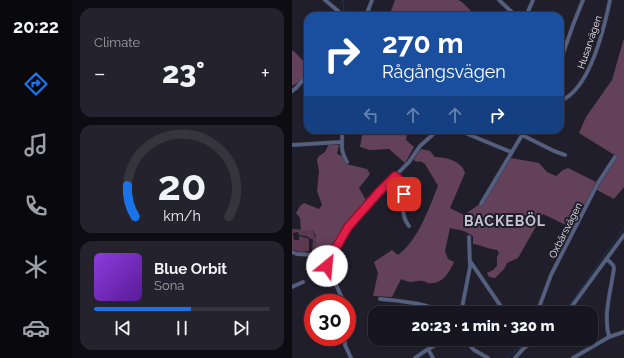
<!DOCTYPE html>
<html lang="en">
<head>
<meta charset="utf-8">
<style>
  :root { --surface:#171620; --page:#24232d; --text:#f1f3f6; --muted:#9e9fa5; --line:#36353e; --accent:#1a73e8 }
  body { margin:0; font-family:Raleway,sans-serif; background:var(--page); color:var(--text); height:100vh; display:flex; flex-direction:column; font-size:15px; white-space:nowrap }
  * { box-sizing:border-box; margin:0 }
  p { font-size:13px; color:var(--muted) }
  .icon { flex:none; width:22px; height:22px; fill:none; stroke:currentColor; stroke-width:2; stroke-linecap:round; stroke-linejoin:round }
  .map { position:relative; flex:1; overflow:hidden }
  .details { display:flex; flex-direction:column; gap:8px; padding:8px; background:#0d0c12; width:220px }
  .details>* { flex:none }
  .hud { position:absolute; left:12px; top:12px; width:260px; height:122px; border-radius:12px; box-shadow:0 1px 3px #0004,0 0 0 1px var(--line); background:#1a4fa0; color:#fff; overflow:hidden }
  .speed { position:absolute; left:12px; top:294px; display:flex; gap:8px; font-size:20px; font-weight:700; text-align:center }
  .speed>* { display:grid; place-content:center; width:52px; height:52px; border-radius:50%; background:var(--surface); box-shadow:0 1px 3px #0004,0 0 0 1px var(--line); line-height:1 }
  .speed .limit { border:6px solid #d22; background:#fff; color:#111 }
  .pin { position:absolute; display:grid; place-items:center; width:34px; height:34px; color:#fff; margin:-17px; border-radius:8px; box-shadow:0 2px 6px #0006 }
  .me { position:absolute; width:44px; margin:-22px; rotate:28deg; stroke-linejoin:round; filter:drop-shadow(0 0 3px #0008) }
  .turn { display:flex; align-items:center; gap:14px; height:84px; padding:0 12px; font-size:18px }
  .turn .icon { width:52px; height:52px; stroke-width:2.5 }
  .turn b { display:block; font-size:28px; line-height:34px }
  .lanes { display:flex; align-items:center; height:38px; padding:0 12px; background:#0003; justify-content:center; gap:20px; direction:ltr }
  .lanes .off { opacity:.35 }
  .big { font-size:30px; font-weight:800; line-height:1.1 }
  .details .tile { flex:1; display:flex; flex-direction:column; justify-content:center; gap:6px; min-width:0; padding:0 14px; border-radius:12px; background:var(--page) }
  .details .dial { align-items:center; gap:0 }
  .dial svg { height:104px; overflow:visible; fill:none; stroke:var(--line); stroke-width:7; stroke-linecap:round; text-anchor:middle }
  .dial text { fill:var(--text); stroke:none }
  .song { display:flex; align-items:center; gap:12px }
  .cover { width:48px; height:48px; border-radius:6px; background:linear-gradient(135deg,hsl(270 70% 55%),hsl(270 70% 35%)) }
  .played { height:4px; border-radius:2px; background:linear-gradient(90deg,var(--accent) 55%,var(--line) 55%) }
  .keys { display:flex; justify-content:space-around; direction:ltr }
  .heat { display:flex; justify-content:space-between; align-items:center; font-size:22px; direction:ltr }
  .trip { position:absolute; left:76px; top:306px; width:230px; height:40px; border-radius:12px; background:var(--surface); box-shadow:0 1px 3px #0004,0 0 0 1px var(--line); font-weight:800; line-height:40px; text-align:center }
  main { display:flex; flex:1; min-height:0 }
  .tabs { display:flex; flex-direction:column; width:72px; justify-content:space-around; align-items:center; background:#09090d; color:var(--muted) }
  .tabs .icon { width:28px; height:28px }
  .tabs .current { color:var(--accent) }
  .tabs b { font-size:18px; color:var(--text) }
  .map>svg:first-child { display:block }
  .green { fill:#5b3a51 }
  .forest { fill:#64415a }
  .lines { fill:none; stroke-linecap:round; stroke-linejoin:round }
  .stream { stroke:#153750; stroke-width:1 }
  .street-casing { stroke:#3c3b46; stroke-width:4.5 }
  .street { stroke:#546081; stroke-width:3.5 }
  .route-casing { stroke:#92132f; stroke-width:10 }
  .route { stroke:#e11d48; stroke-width:7 }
  .labels { text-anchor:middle; stroke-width:4; stroke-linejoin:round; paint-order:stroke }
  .street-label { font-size:10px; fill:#ecebf4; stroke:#1f1e2a }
  .district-label { font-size:14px; font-weight:bold; letter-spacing:1px; fill:#c6c4d4; stroke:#1f1e2a }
</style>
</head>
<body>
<main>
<nav class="tabs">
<b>20:22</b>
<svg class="icon current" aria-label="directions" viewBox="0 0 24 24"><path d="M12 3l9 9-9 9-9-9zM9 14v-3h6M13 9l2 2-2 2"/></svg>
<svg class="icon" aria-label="music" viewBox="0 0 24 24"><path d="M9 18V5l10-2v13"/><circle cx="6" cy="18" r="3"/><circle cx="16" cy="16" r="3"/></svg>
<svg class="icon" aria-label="phone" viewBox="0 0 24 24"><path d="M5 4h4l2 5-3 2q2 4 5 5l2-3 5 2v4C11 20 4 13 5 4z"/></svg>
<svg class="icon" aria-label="climate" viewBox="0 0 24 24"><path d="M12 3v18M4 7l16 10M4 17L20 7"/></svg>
<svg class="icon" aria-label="car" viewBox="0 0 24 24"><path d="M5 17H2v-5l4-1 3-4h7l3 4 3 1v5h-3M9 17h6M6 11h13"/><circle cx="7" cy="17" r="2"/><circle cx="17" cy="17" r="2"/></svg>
</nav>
<section class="details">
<div class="tile"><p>Climate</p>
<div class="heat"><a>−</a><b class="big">23°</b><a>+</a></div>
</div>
<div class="tile dial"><svg viewBox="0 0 100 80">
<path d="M14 69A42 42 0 1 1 86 69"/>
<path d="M14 69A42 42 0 0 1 8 45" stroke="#1a73e8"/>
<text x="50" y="56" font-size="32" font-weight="700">20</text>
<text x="50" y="72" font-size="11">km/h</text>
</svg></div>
<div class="tile">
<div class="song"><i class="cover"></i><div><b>Blue Orbit</b><p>Sona</p></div></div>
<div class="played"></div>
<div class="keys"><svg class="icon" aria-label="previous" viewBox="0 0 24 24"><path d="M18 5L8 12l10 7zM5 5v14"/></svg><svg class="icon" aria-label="pause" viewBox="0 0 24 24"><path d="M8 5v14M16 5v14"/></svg><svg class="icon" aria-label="next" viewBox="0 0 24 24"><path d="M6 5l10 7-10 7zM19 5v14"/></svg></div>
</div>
</section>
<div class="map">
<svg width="332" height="358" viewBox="0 0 332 358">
  <rect width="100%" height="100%" fill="#1f1e2a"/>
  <path class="green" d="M 0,229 L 21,230 L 24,240 L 22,253 L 20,251 L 21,240 L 14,236 L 7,235 L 6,232 L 1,233 L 2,240 L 7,240 L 7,236 L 15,238 L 17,239 L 17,251 L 9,252 L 0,250 Z"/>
  <path class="forest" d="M 103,0 L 166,0 L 170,2 L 184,16 L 141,16 L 120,11 L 117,16 L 97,16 Z
    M 332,38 L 332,187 L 322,199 L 305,190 L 308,182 L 324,156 L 287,133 L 294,117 L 320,80 Z
    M 1,50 L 16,66 C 16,75 8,82 0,86 L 0,52 Z
    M 71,130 L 116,130 L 114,140 L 122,147 L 113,163 L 97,149 L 78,150 L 68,147 Z
    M 37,144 L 47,145 L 45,154 L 50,156 L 54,164 L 75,169 L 78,174 L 67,188 L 75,202 L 51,230 L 35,260 L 22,253 L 24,240 L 23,238 L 24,236 L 21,230 L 12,231 L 9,230 L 8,218 L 4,213 L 8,206 L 12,203 L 27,209 L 30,205 L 25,191 L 27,171 L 25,160 L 27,156 L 33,152 Z
    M 129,149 L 138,151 L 143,157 C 154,157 170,161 173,173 L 158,208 L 172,215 L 192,201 L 219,158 L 247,163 L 255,172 L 264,176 L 271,170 L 276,168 L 304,182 L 282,229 L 251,214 L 226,258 L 215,263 L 212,269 L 203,278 L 197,277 L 195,273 L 201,270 L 205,266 L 205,257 L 207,253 L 205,250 C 196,249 189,245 181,244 L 181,236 L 172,231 L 158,228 L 153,251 L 156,259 L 162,262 C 157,273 150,285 136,283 C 133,282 131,280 127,281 C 117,282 119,283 109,279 L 100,297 L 81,296 L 86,273 L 82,262 L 100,250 L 106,255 C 127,239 136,210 146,186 L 133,164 L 128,161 L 126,162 L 121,160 Z"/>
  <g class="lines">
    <path class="stream" d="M 51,0 L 52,12
      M 272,313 L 332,227
      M 214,358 L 239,339"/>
    <g class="street-casing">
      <path id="street" d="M 33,0 L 52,16
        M 207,0 L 224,16
        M 74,16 L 80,0
        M 234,16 L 241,0
        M 268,62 L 281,25 L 291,0
        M 0,91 L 4,88 L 16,74
        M 268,101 C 298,90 312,29 318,0
        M 50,130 C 51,144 47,148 55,162
        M 166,130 L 219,152
        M 230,135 L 262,151 L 273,155
        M 0,145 L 49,142
        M 103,176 C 121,187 103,209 117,226
        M 189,204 L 233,130
        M 0,252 L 5,254 L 21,255 L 32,262 L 46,289 L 52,303
        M 315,259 L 321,265 L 322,268 C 319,291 311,314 317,337
        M 178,261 L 210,308 L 216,313
        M 34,263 L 37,260 L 55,227 L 86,193 L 117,162 L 128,146 L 146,130
        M 0,287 L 11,282
        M 88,299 C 102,300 141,304 150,313
        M 169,313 L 178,267 L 177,237
        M 245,313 L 259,275 L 306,183 L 323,157
        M 275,313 L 332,235
        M 53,337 L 53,345 L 59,358
        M 172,339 L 182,350 L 196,358
        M 136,349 L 141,358
        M 123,358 L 133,351 L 154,339
        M 223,358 L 231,349 L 243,339
        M 281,358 L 317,337 L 332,332"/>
    </g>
    <use href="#street" class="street"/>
  </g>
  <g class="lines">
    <g class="route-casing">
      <path id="route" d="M 35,266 L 34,263 L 37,260 L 56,227 L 86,193 L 103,176 C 110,180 112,186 112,194"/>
    </g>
    <use href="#route" class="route"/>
  </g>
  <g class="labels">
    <g class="street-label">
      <text transform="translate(297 42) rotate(-71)" y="4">Husarvägen</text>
      <text transform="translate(273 230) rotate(-63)" y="4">Oxbärsvägen</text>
    </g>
    <g class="district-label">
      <text x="213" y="226">BACKEBÖL</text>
    </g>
  </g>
</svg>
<div class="speed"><div class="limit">30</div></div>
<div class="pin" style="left:112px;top:194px;background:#d93025"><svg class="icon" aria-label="arrive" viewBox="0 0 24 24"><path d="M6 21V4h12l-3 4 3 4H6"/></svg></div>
<svg class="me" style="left:35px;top:266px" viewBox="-20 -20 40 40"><circle r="19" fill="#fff"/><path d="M0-13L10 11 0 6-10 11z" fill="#e11d48"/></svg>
<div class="trip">20:23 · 1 min · 320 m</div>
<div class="hud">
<div class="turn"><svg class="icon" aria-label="right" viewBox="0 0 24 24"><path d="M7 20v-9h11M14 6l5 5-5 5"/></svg><div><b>270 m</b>Rågångsvägen</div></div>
<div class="lanes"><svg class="icon off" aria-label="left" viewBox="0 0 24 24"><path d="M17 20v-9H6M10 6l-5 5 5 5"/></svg><svg class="icon off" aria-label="ahead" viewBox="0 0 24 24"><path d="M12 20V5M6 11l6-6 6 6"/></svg><svg class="icon off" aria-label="ahead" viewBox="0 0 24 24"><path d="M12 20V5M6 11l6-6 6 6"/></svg><svg class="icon" aria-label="right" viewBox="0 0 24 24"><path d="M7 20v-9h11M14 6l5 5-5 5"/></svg></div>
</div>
</div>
</main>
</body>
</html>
